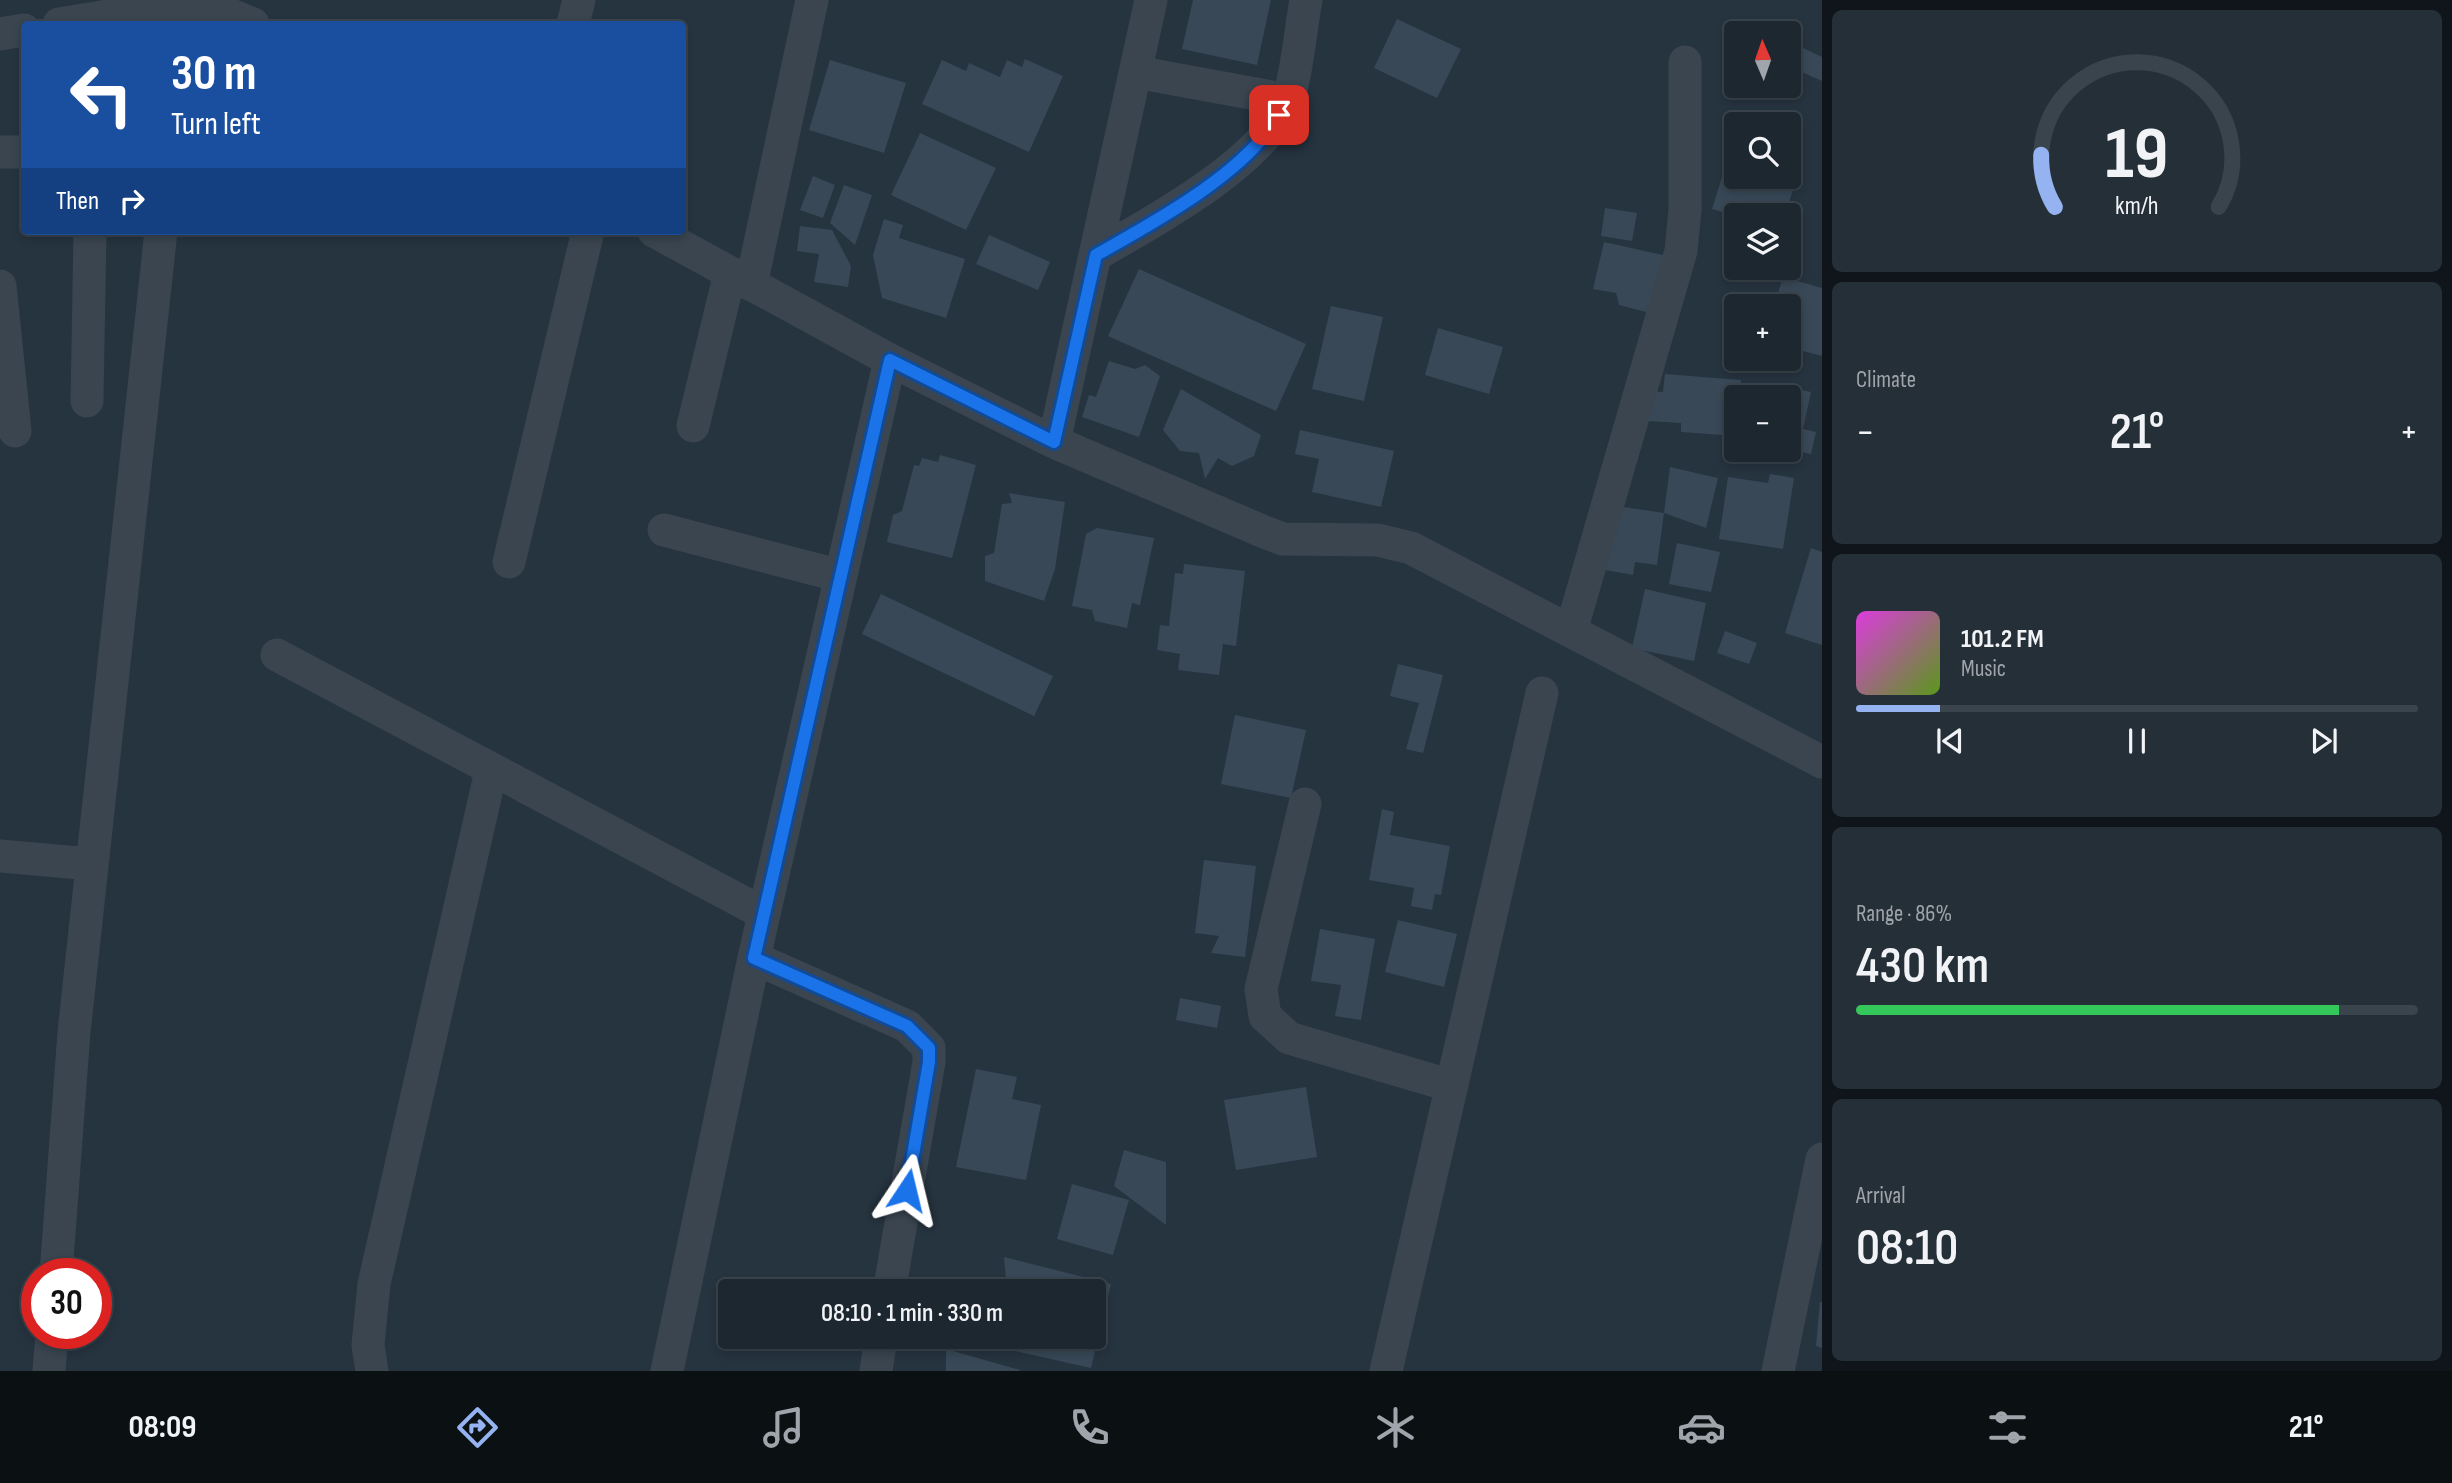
<!DOCTYPE html>
<html lang="en">
<head>
<meta charset="utf-8">
<style>
  :root { --surface:#1c2730; --page:#252f38; --text:#f1f3f6; --muted:#a0a5ab; --line:#3a444c; --accent:#95b2f1 }
  body { margin:0; font-family:"Sofia Sans Condensed",sans-serif; background:var(--page); color:var(--text); height:100vh; display:flex; flex-direction:column; font-size:26px; white-space:nowrap }
  * { box-sizing:border-box; margin:0 }
  p { font-size:23px; color:var(--muted) }
  .icon { flex:none; width:38px; height:38px; fill:none; stroke:currentColor; stroke-width:2; stroke-linecap:round; stroke-linejoin:round }
  .map { position:relative; flex:1; overflow:hidden }
  .details { display:flex; flex-direction:column; gap:10px; padding:10px; background:#0f151a; width:630px }
  .details>* { flex:none }
  .top-card { position:absolute; left:21px; top:21px; width:665px; height:214px; border-radius:7px; box-shadow:0 4px 10px #0003,0 0 0 2px var(--line); background:#1a4fa0; color:#fff; overflow:hidden }
  .needle { width:46px; rotate:358deg }
  .controls { position:absolute; left:1724px; top:21px; display:grid; gap:14px }
  .controls a { display:grid; place-items:center; width:77px; height:77px; border-radius:7px; background:var(--surface); box-shadow:0 4px 10px #0003,0 0 0 2px var(--line); font-size:35px }
  .speed { position:absolute; left:21px; top:1258px; display:flex; gap:14px; font-size:35px; font-weight:700; text-align:center }
  .speed>* { display:grid; place-content:center; width:91px; height:91px; border-radius:50%; background:var(--surface); box-shadow:0 4px 10px #0003,0 0 0 2px var(--line); line-height:1 }
  .speed .limit { border:10px solid #d22; background:#fff; color:#111 }
  .pin { position:absolute; display:grid; place-items:center; width:60px; height:60px; color:#fff; margin:-30px; border-radius:14px; box-shadow:0 4px 10px #0006 }
  .me { position:absolute; width:77px; margin:-38px; rotate:10deg; stroke-linejoin:round; filter:drop-shadow(0 0 5px #0008) }
  .turn { display:flex; align-items:center; gap:24px; height:147px; padding:0 35px; font-size:32px }
  .turn .icon { width:91px; height:91px; stroke-width:2.5 }
  .turn b { display:block; font-size:49px; line-height:60px }
  .then { display:flex; align-items:center; height:66px; padding:0 35px; background:#0003; gap:14px; font-size:26px }
  .big { font-size:52px; font-weight:600; line-height:1.1 }
  .details .card { flex:1; display:flex; flex-direction:column; justify-content:center; gap:10px; min-width:0; padding:0 24px; border-radius:10px; background:var(--page) }
  .details .dial { align-items:center; gap:0 }
  .dial svg { height:182px; overflow:visible; fill:none; stroke:var(--line); stroke-width:7; stroke-linecap:round; text-anchor:middle }
  .dial text { fill:var(--text); stroke:none }
  .song { display:flex; align-items:center; gap:21px }
  .cover { width:84px; height:84px; border-radius:10px; background:linear-gradient(135deg,hsl(300 70% 55%),hsl(90 70% 35%)) }
  .played { height:7px; border-radius:4px; background:linear-gradient(90deg,var(--accent) 15%,var(--line) 15%) }
  .keys { display:flex; justify-content:space-around; direction:ltr }
  .heat { display:flex; justify-content:space-between; align-items:center; font-size:38px; direction:ltr }
  .charge { height:10px; border-radius:5px; background:linear-gradient(90deg,#34c759 86%,var(--line) 0) }
  .trip { position:absolute; left:718px; top:1279px; width:388px; height:70px; border-radius:7px; background:var(--surface); box-shadow:0 4px 10px #0003,0 0 0 2px var(--line); font-weight:600; line-height:70px; text-align:center }
  .menu { display:flex; height:112px; justify-content:space-around; align-items:center; background:#0b1013; color:var(--muted) }
  .menu .icon { width:49px; height:49px }
  .menu .selected { color:var(--accent) }
  .menu b { font-size:32px; color:var(--text) }
  main { display:flex; flex:1; min-height:0 }
  .map>svg:first-child { display:block }
  .building { fill:#384856 }
  .lines { fill:none; stroke-linecap:round; stroke-linejoin:round }
  .minor { stroke:#3a4550; stroke-width:33 }
  .route-casing { stroke:#114b97; stroke-width:18 }
  .route { stroke:#1a73e8; stroke-width:12 }
</style>
</head>
<body>
<main>
<div class="map">
<svg width="1822" height="1371" viewBox="0 0 1822 1371">
  <rect width="100%" height="100%" fill="#263440"/>
  <path class="building" d="M 1193,0 L 1271,0 L 1257,65 L 1182,49 Z
    M 1397,19 L 1461,49 L 1437,98 L 1374,68 Z
    M 1795,44 L 1822,57 L 1822,81 L 1788,66 Z
    M 1025,59 L 1063,76 L 1029,152 L 922,104 L 942,60 L 966,71 L 969,63 L 1000,77 L 1007,60 L 1022,67 Z
    M 830,60 L 906,83 L 884,153 L 809,130 Z
    M 920,133 L 996,168 L 966,230 L 891,195 Z
    M 1729,155 L 1736,157 L 1736,177 L 1788,177 L 1788,174 L 1797,177 L 1785,215 L 1736,216 L 1712,209 Z
    M 813,176 L 835,185 L 823,218 L 800,210 Z
    M 844,185 L 872,195 L 855,245 L 830,223 Z
    M 1605,208 L 1637,213 L 1632,241 L 1601,236 Z
    M 884,219 L 903,225 L 899,238 L 965,259 L 946,318 L 882,298 L 873,255 Z
    M 800,226 L 832,230 L 851,266 L 848,287 L 814,282 L 819,254 L 797,251 Z
    M 989,235 L 1050,262 L 1038,290 L 976,264 Z
    M 1604,242 L 1663,255 L 1650,313 L 1619,305 L 1616,293 L 1593,289 Z
    M 1139,269 L 1306,344 L 1276,411 L 1108,336 Z
    M 1783,277 L 1822,288 L 1822,356 L 1788,347 L 1788,306 L 1774,306 Z
    M 1331,306 L 1383,317 L 1364,401 L 1312,389 Z
    M 1438,328 L 1503,347 L 1489,394 L 1425,375 Z
    M 1109,361 L 1135,369 L 1145,365 L 1160,376 L 1139,437 L 1082,417 L 1089,395 L 1096,397 Z
    M 1665,374 L 1741,380 L 1740,397 L 1736,397 L 1736,436 L 1681,432 L 1681,423 L 1648,421 L 1650,391 L 1663,392 Z
    M 1786,387 L 1811,392 L 1803,429 L 1816,432 L 1811,454 L 1788,449 L 1788,397 L 1765,397 L 1767,391 L 1784,391 Z
    M 1181,389 L 1261,435 L 1254,456 L 1232,466 L 1218,458 L 1205,479 L 1199,453 L 1180,451 L 1163,430 Z
    M 1300,430 L 1394,451 L 1381,507 L 1312,492 L 1319,459 L 1295,454 Z
    M 940,455 L 976,465 L 952,558 L 887,542 L 893,515 L 902,511 L 914,465 L 919,466 L 922,458 L 938,462 Z
    M 1670,467 L 1718,478 L 1706,528 L 1664,513 Z
    M 1770,474 L 1794,478 L 1783,549 L 1719,539 L 1728,477 L 1768,483 Z
    M 1009,493 L 1065,502 L 1055,569 L 1044,601 L 985,581 L 985,556 L 994,553 L 1002,504 L 1012,503 Z
    M 1610,505 L 1664,513 L 1657,565 L 1635,562 L 1633,575 L 1600,569 Z
    M 1097,528 L 1154,538 L 1140,605 L 1132,603 L 1127,628 L 1095,621 L 1092,610 L 1072,606 L 1086,534 Z
    M 1677,543 L 1720,552 L 1711,592 L 1669,584 Z
    M 1811,548 L 1822,552 L 1822,645 L 1785,633 Z
    M 1184,564 L 1245,571 L 1236,646 L 1223,644 L 1219,675 L 1178,670 L 1180,654 L 1157,650 L 1160,625 L 1169,626 L 1175,573 L 1183,574 Z
    M 1645,589 L 1706,603 L 1694,661 L 1632,648 Z
    M 881,594 L 1053,676 L 1034,716 L 862,634 Z
    M 1725,631 L 1757,643 L 1749,664 L 1717,653 Z
    M 1398,664 L 1443,675 L 1423,753 L 1406,749 L 1419,703 L 1390,696 Z
    M 1235,715 L 1306,730 L 1291,798 L 1221,784 Z
    M 1382,809 L 1394,812 L 1390,835 L 1450,846 L 1441,895 L 1435,894 L 1432,910 L 1411,906 L 1414,888 L 1369,880 Z
    M 1204,860 L 1256,866 L 1245,957 L 1211,953 L 1219,936 L 1195,933 Z
    M 1398,920 L 1457,934 L 1444,987 L 1385,972 Z
    M 1320,929 L 1375,939 L 1361,1020 L 1335,1016 L 1341,985 L 1311,981 Z
    M 1180,998 L 1221,1006 L 1217,1028 L 1176,1020 Z
    M 976,1069 L 1017,1077 L 1012,1099 L 1041,1105 L 1026,1180 L 956,1167 Z
    M 1306,1087 L 1317,1157 L 1236,1170 L 1224,1100 Z
    M 1124,1150 L 1166,1162 L 1166,1225 L 1114,1186 Z
    M 1072,1184 L 1129,1200 L 1113,1255 L 1057,1239 Z
    M 1004,1257 L 1111,1284 L 1091,1368 L 997,1347 L 994,1337 L 1094,1337 L 1094,1292 L 979,1292 L 982,1278 L 1006,1280 Z
    M 1820,1302 L 1822,1302 L 1822,1348 L 1816,1346 Z
    M 946,1349 L 1020,1370 L 1020,1371 L 946,1371 Z"/>
  <g class="lines">
    <path class="minor" d="M 59,24 L 186,3 L 207,5 L 253,24
      M 573,24 L 579,0
      M 0,34 L 24,30
      M 1136,72 L 1288,100
      M 0,152 L 24,152
      M 654,231 L 890,360 L 1054,442 L 1262,531 L 1283,539 L 1378,540 L 1411,548 L 1822,762
      M 1095,255 C 1151,223 1265,162 1288,100 C 1298,69 1300,32 1306,0
      M 751,285 L 812,0
      M 0,286 L 15,431
      M 87,401 L 90,231
      M 693,426 L 730,273
      M 1054,442 L 1151,0
      M 664,530 L 841,576
      M 509,562 L 588,231
      M 1571,631 L 1681,251 L 1685,210 L 1685,62
      M 277,655 L 763,913
      M 1305,804 L 1261,989 L 1265,1016 L 1289,1038 L 1452,1086
      M 0,856 L 91,864
      M 754,958 L 907,1026 L 929,1048 L 929,1062 L 889,1292
      M 56,1274 L 74,1032 L 161,231
      M 49,1371 L 52,1334
      M 372,1371 L 368,1345 L 374,1284 L 491,771
      M 667,1371 L 754,958 L 890,360
      M 876,1371 L 881,1337
      M 1386,1371 L 1542,693
      M 1778,1371 L 1822,1159"/>
  </g>
  <g class="lines">
    <g class="route-casing">
      <path id="route" d="M 907,1190 L 929,1062 L 929,1048 L 907,1026 L 754,958 L 890,360 L 1054,442 L 1096,255 C 1153,223 1246,173 1279,115"/>
    </g>
    <use href="#route" class="route"/>
  </g>
</svg>
<div class="controls">
<a><svg class="needle" viewBox="-14 -14 28 28"><path d="M0-13l5 13h-10z" fill="#e53935"/><path d="M0 13l5-13h-10z" fill="#a0a5ab"/></svg></a>
<a><svg class="icon" aria-label="search" viewBox="0 0 24 24"><circle cx="10" cy="10" r="6"/><path d="M15 15l6 6"/></svg></a>
<a><svg class="icon" aria-label="layers" viewBox="0 0 24 24"><path d="M12 4l9 5-9 5-9-5zM3 14l9 5 9-5"/></svg></a>
<a>+</a>
<a>−</a>
</div>
<div class="speed"><div class="limit">30</div></div>
<div class="pin" style="left:1279px;top:115px;background:#d93025"><svg class="icon" aria-label="arrive" viewBox="0 0 24 24"><path d="M6 21V4h12l-3 4 3 4H6"/></svg></div>
<svg class="me" style="left:907px;top:1190px" viewBox="-20 -20 40 40"><path d="M0-17L14 15 0 8-14 15z" fill="#1a73e8" stroke="#fff" stroke-width="4"/></svg>
<div class="trip">08:10 · 1 min · 330 m</div>
<div class="top-card">
<div class="turn"><svg class="icon" aria-label="left" viewBox="0 0 24 24"><path d="M17 20v-9H6M10 6l-5 5 5 5"/></svg><div><b>30 m</b>Turn left</div></div>
<div class="then">Then<svg class="icon" aria-label="right" viewBox="0 0 24 24"><path d="M7 20v-9h11M14 6l5 5-5 5"/></svg></div>
</div>
</div>
<section class="details">
<div class="card dial"><svg viewBox="0 0 100 80">
<path d="M14 69A42 42 0 1 1 86 69"/>
<path d="M14 69A42 42 0 0 1 8 46" stroke="#95b2f1"/>
<text x="50" y="56" font-size="32" font-weight="700">19</text>
<text x="50" y="72" font-size="11">km/h</text>
</svg></div>
<div class="card"><p>Climate</p>
<div class="heat"><a>−</a><b class="big">21°</b><a>+</a></div>
</div>
<div class="card">
<div class="song"><i class="cover"></i><div><b>101.2 FM</b><p>Music</p></div></div>
<div class="played"></div>
<div class="keys"><svg class="icon" aria-label="previous" viewBox="0 0 24 24"><path d="M18 5L8 12l10 7zM5 5v14"/></svg><svg class="icon" aria-label="pause" viewBox="0 0 24 24"><path d="M8 5v14M16 5v14"/></svg><svg class="icon" aria-label="next" viewBox="0 0 24 24"><path d="M6 5l10 7-10 7zM19 5v14"/></svg></div>
</div>
<div class="card"><p>Range · 86%</p><b class="big">430 km</b><div class="charge"></div></div>
<div class="card"><p>Arrival</p><b class="big">08:10</b></div>
</section>
</main>
<nav class="menu">
<b>08:09</b>
<svg class="icon selected" aria-label="directions" viewBox="0 0 24 24"><path d="M12 3l9 9-9 9-9-9zM9 14v-3h6M13 9l2 2-2 2"/></svg>
<svg class="icon" aria-label="music" viewBox="0 0 24 24"><path d="M9 18V5l10-2v13"/><circle cx="6" cy="18" r="3"/><circle cx="16" cy="16" r="3"/></svg>
<svg class="icon" aria-label="phone" viewBox="0 0 24 24"><path d="M5 4h4l2 5-3 2q2 4 5 5l2-3 5 2v4C11 20 4 13 5 4z"/></svg>
<svg class="icon" aria-label="climate" viewBox="0 0 24 24"><path d="M12 3v18M4 7l16 10M4 17L20 7"/></svg>
<svg class="icon" aria-label="car" viewBox="0 0 24 24"><path d="M5 17H2v-5l4-1 3-4h7l3 4 3 1v5h-3M9 17h6M6 11h13"/><circle cx="7" cy="17" r="2"/><circle cx="17" cy="17" r="2"/></svg>
<svg class="icon" aria-label="filters" viewBox="0 0 24 24"><path d="M4 7h16M4 17h16"/><circle cx="9" cy="7" r="2"/><circle cx="15" cy="17" r="2"/></svg>
<b>21°</b>
</nav>
</body>
</html>
